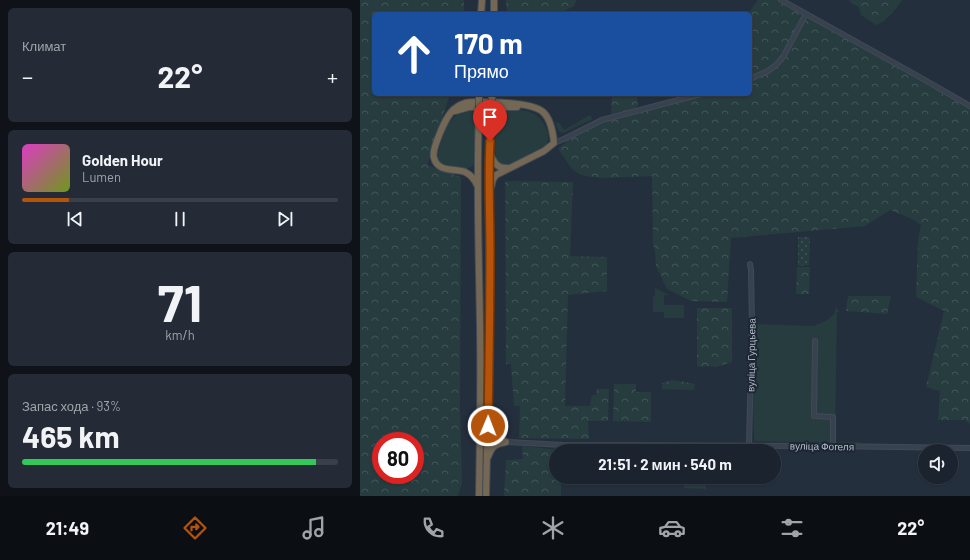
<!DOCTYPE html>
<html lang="ru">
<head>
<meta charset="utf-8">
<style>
  :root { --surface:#1b232e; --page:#242b36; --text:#f1f3f6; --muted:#a0a4aa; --line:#39404a; --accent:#b45309 }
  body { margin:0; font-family:Barlow,sans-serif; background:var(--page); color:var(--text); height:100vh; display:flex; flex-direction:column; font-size:15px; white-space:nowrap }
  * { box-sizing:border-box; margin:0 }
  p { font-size:13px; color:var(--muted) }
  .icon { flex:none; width:22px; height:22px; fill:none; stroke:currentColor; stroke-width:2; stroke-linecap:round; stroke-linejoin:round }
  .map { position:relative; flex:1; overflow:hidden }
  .side { display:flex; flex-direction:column; gap:8px; padding:8px; background:#0f1319; width:360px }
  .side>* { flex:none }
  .guide { position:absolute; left:12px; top:12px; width:380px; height:84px; border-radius:6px; box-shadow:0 1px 3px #0004,0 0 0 1px var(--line); background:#1a4fa0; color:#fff; overflow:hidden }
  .buttons { position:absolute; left:558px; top:444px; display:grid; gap:8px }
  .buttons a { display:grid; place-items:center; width:40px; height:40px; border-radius:50%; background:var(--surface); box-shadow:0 1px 3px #0004,0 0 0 1px var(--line); font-size:20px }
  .speed { position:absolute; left:12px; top:432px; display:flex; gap:8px; font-size:20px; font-weight:700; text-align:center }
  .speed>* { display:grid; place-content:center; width:52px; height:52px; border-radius:50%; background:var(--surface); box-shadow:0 1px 3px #0004,0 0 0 1px var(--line); line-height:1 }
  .speed .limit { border:6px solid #d22; background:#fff; color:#111 }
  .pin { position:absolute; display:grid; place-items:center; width:34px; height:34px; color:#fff; margin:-41px -17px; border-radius:50% 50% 50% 0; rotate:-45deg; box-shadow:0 0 4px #0007 }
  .pin .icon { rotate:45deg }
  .me { position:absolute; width:44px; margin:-22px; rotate:1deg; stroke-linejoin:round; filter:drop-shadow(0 0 3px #0008) }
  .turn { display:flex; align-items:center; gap:14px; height:84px; padding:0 16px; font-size:18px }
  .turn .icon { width:52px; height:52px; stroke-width:2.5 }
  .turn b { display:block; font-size:28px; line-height:34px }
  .big { font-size:30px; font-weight:700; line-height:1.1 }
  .side .tile { flex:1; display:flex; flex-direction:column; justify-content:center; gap:6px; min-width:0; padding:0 14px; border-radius:6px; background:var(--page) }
  .side .dial { align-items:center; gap:0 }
  .dial b { font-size:52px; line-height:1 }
  .song { display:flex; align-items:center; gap:12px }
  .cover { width:48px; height:48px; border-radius:6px; background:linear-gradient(135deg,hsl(310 70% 55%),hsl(80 70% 35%)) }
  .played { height:4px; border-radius:2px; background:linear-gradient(90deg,var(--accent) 15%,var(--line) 15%) }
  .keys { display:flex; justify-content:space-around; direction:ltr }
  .heat { display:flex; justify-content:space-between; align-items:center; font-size:22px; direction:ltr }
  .charge { height:6px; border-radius:3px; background:linear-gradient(90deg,#34c759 93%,var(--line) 0) }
  .trip { position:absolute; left:189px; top:444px; width:232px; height:40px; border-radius:20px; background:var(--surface); box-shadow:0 1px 3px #0004,0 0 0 1px var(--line); font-weight:700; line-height:40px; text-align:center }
  .tabs { display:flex; height:64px; justify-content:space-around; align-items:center; background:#0b0e12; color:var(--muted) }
  .tabs .icon { width:28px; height:28px }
  .tabs .selected { color:var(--accent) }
  .tabs b { font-size:18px; color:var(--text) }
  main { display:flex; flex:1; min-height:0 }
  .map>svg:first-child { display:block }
  .green { fill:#263c3f }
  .forest { fill:url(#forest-crowns); fill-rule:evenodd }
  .park { fill:url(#park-dots) }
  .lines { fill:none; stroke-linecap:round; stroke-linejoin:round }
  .minor-casing { stroke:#414a57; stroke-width:6 }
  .highway-casing { stroke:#434c59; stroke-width:8 }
  .minor { stroke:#38414e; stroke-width:4 }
  .highway { stroke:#746855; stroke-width:6 }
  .highway-bridge-casing { stroke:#434c59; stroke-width:8; stroke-linecap:butt }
  .highway-bridge { stroke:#746855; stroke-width:6 }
  .route-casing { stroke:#753606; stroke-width:10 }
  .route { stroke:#b45309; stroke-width:7 }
  .labels { text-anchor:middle; stroke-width:4; stroke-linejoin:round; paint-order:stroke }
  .street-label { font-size:10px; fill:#b4bcc9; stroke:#1d2633 }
</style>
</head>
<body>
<main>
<section class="side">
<div class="tile"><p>Климат</p>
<div class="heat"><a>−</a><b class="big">22°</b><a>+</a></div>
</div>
<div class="tile">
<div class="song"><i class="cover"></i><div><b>Golden Hour</b><p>Lumen</p></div></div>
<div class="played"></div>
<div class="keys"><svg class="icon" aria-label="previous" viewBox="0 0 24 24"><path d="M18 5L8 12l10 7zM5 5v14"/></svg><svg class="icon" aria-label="pause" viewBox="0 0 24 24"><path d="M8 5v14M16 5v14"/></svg><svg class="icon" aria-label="next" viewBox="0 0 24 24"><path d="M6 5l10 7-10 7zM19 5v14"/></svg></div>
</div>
<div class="tile dial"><b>71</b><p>km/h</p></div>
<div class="tile"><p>Запас хода · 93%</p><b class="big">465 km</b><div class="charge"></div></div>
</section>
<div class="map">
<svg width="610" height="496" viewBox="0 0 610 496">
  <defs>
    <pattern id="forest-crowns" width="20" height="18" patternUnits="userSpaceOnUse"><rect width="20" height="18" fill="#263c3f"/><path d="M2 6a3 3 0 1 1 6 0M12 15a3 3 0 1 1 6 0" fill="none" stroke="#435659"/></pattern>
    <pattern id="park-dots" width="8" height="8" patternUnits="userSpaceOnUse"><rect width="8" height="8" fill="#263c3f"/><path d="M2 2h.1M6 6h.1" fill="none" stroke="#435659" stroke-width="1.8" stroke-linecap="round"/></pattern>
  </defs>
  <rect width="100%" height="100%" fill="#242f3e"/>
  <path class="green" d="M 107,109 L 115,109 L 115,161 C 114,164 112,167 109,168 C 105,170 100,168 96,168 C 85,167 77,166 78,152 C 84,134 87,116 107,109 Z
    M 136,110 C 147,110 160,109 170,112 C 176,114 181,119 184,124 C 188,130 190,138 186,145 C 183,150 152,166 146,166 C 142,166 140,164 137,162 L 135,152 Z
    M 230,115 L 232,119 L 231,120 L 203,133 L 199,131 L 195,123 L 198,122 L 200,124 L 204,130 Z
    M 295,288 L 309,295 L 304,295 L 304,305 L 324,305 L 324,318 L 304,318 L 304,312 L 293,312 L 293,297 L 295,295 Z
    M 475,307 L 480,312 L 477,312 L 475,442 L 500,442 L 500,443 L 394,441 L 393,364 L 394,324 L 454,326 L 467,320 L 474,314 L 475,311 Z
    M 324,478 L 346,478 L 346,489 L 324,488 Z"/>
  <path class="forest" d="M 0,0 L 104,0 L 104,14 L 14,14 L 14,94 L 90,94 L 67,165 L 101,177 L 100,409 L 102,483 L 98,496 L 0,496 ZM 21,441 L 55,441 L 55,475 L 21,475 Z
    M 146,0 L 216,0 L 214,6 L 198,14 L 147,14 Z
    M 398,0 L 421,0 L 610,106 L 610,424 L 605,420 L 578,420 L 580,391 L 566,387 L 584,311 L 556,297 L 558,239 L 561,225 L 552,219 L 530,210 L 505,226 L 371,238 L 367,302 L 331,301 L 307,289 L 296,266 L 295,251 L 293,244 L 292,176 L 243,178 L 226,176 L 219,174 L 212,169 L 199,150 L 198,148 L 207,142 L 204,139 L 242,120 L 341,94 L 390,94 L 390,14 L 388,14 Z
    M 489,0 L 542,0 C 535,10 528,20 516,25 L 501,15 L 499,7 L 491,3 Z
    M 252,94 L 278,94 L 277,100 L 278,106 L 273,110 L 251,114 Z
    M 145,181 L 213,182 L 210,256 L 247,257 L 247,291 L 208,295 L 205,406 L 230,406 L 232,395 L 236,395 L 237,389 L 249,389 L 248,421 L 228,421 L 229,439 L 159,438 L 160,406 L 154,406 L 151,364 L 146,364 Z
    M 437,267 L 450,267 L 449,294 L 436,294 Z
    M 488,296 L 531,296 L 527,314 L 486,311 Z
    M 337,308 L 372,308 L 372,362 L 356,367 L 349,366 L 337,367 Z
    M 312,380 L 325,382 L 335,384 L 334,390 L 302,389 L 302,383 Z
    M 254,384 L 276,384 L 276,392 L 291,392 L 291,422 L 253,421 Z
    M 162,446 L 209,451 L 196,451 L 196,477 L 201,477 L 201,496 L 144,496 L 146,460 L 163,459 Z"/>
  <path class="park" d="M 438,237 L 450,237 L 449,265 L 438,266 Z"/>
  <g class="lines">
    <g class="minor-casing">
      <path id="minor" d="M 421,0 L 556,75 L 610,106
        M 390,79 L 408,71 L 416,65 L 423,57 L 446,14
        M 194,143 L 204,139 L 242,120 L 341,94
        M 455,341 L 454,416 L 473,417 L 473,443 L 472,446
        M 146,442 L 203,445 L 465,446 L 610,448
        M 389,446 L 392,324 L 391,270 L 390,264"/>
    </g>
    <g class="highway-casing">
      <path id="highway" d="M 121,14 L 122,0
        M 134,14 L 134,0
        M 95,111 L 109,107 L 157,107
        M 119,114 C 116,184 119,255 120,326 C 121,383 120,439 119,496
        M 130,154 C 134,162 137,169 147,168
        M 117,185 C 115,180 111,175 105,172 C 95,168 78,173 74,158 C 72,152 76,144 78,138 C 82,128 88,112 97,107 C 99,105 102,104 105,103 C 109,102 113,102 117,102 C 132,102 172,102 183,112 C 191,119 193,133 194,143 L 184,151 L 136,175 L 133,179 L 131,187
        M 128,427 C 133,436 134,439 144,441
        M 128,457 C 132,446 135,444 146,442
        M 126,496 L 130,326 L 130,237 L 129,194 L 131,117"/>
    </g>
    <use href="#minor" class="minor"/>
    <use href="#highway" class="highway"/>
    <g class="highway-bridge-casing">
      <path id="highway-bridge" d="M 119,114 L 119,94
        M 131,117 L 132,94"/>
    </g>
    <use href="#highway-bridge" class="highway-bridge"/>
  </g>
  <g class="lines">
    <g class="route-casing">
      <path id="route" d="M 128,426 C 129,368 130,310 130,251 C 130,215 128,178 130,141"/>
    </g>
    <use href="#route" class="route"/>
  </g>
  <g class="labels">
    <g class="street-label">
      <text transform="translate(391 355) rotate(-89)" y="4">вуліца Гурцьева</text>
      <text transform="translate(462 446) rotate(1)" y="4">вуліца Фогеля</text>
    </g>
  </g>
</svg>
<div class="buttons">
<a><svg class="icon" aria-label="sound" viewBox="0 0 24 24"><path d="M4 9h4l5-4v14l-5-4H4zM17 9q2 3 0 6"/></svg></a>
</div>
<div class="speed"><div class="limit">80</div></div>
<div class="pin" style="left:130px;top:141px;background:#d93025"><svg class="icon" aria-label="arrive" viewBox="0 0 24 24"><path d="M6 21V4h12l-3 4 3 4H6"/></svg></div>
<svg class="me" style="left:128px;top:426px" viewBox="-20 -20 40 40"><circle r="17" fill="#b45309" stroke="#fff" stroke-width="3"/><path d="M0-11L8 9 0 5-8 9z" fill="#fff"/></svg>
<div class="trip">21:51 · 2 мин · 540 m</div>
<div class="guide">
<div class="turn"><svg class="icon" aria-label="ahead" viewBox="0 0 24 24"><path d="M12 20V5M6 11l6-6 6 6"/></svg><div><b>170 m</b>Прямо</div></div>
</div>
</div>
</main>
<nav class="tabs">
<b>21:49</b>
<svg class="icon selected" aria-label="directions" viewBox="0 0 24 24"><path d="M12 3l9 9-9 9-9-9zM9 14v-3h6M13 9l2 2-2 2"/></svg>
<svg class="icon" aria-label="music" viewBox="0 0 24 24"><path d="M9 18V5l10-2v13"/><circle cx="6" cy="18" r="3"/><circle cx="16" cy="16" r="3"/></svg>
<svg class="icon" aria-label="phone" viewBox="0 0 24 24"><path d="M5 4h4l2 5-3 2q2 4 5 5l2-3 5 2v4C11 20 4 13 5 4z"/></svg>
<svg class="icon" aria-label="climate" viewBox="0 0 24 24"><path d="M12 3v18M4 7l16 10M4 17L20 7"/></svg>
<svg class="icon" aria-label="car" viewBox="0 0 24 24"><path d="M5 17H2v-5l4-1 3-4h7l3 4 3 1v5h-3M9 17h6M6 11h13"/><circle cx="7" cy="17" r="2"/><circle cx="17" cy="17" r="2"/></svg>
<svg class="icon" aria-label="filters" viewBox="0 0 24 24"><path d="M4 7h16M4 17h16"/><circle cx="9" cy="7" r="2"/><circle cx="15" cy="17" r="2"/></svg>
<b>22°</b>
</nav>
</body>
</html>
